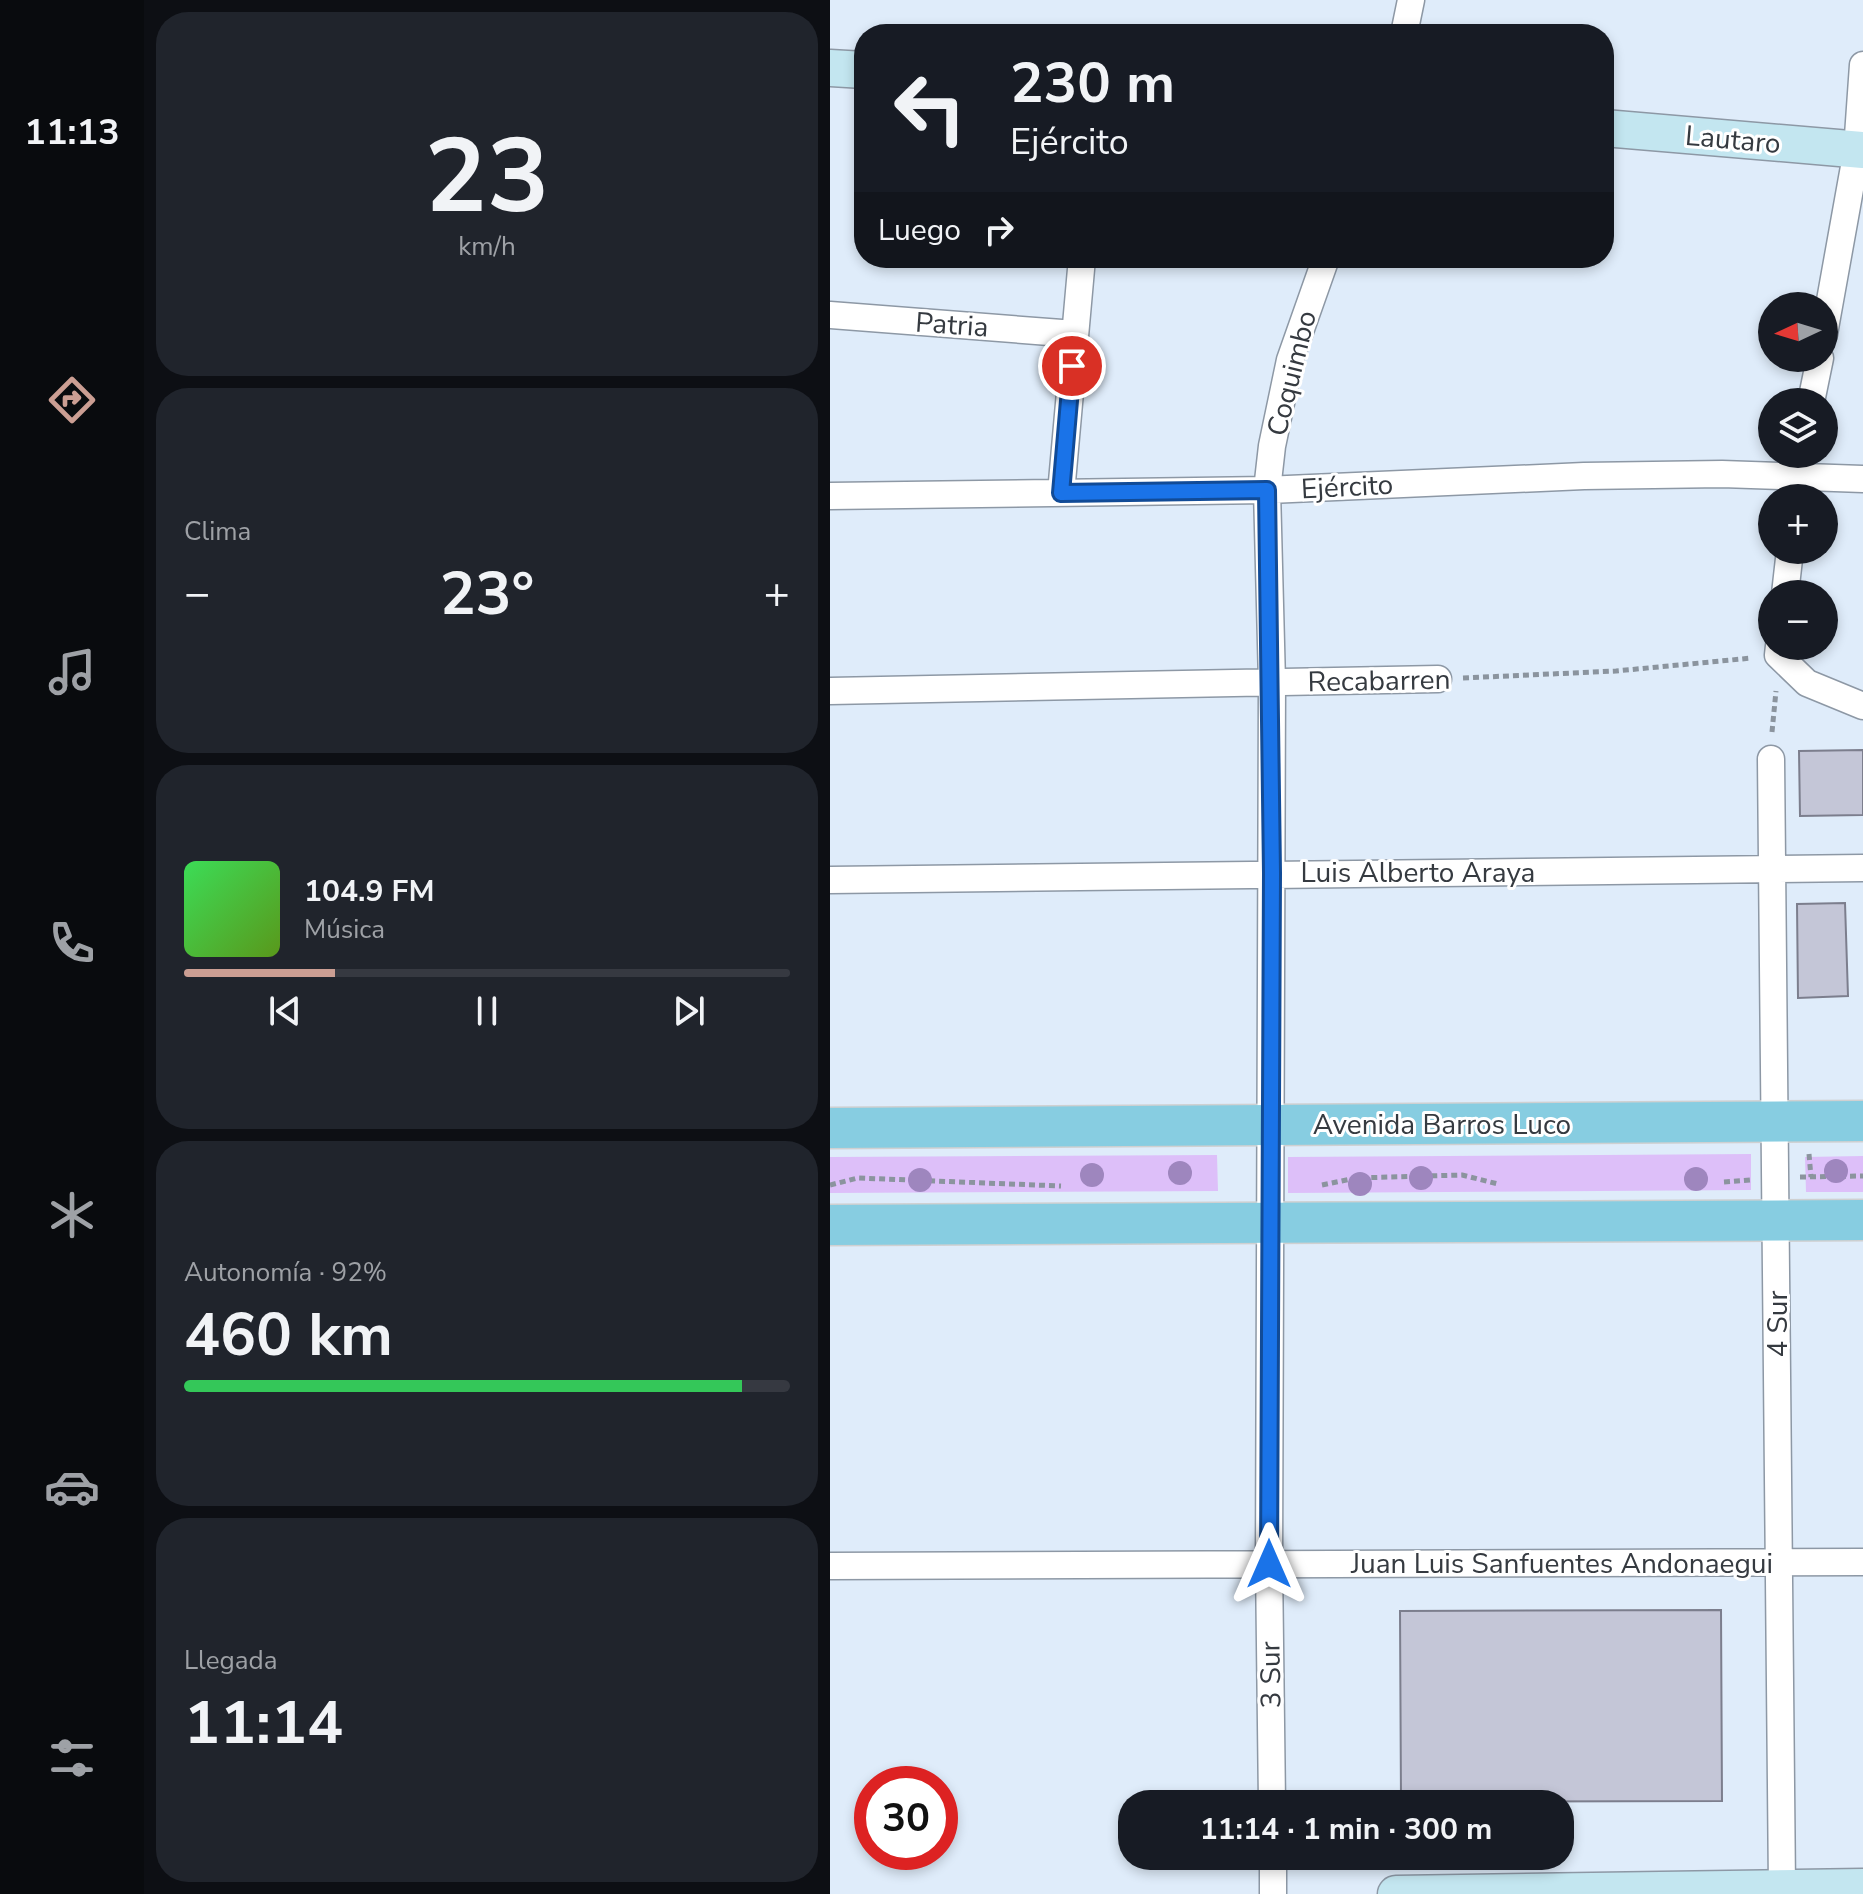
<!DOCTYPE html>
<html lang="es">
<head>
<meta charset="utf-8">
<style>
  :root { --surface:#171b24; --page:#20242c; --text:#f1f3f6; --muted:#9ea1a6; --line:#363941; --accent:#cb9e93 }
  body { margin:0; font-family:"Nunito Sans",sans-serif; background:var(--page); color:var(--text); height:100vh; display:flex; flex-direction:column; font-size:30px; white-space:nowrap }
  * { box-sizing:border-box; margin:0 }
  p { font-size:26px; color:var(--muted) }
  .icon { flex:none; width:44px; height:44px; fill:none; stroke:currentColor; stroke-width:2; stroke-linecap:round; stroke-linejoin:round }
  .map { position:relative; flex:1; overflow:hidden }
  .side { display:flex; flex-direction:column; gap:12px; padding:12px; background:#0d0f14; width:686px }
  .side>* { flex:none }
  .banner { position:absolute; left:24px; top:24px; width:760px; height:244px; border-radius:32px; box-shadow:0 4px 12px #0003; background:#171b24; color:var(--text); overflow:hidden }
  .needle { width:52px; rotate:266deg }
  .tools { position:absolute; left:928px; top:292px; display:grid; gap:16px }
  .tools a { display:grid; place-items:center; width:80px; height:80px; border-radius:50%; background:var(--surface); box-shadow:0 4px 12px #0003; font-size:40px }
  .speed { position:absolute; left:24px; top:1766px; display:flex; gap:16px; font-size:40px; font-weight:700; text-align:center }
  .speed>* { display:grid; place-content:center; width:104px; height:104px; border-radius:50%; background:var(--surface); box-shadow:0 4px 12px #0003; line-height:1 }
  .speed .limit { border:12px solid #d22; background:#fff; color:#111 }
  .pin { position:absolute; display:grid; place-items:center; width:68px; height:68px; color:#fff; margin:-34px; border:4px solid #fff; border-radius:50%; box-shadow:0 2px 8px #0007 }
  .me { position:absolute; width:88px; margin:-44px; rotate:0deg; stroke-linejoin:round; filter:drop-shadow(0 0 6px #0008) }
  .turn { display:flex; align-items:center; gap:28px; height:168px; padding:0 24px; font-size:36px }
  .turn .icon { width:104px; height:104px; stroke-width:2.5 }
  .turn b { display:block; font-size:56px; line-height:68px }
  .then { display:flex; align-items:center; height:76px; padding:0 24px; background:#0003; gap:16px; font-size:30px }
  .big { font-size:60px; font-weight:700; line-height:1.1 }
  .side .card { flex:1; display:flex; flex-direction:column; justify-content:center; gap:12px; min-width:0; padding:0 28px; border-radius:32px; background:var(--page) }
  .side .dial { align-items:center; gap:0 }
  .dial b { font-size:104px; line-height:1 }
  .song { display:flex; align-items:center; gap:24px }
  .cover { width:96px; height:96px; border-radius:12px; background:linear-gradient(135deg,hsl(130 70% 55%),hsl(90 70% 35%)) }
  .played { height:8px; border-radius:4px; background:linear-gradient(90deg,var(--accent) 25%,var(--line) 25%) }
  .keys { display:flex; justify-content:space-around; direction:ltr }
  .heat { display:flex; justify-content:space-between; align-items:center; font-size:44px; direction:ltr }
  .charge { height:12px; border-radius:6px; background:linear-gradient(90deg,#34c759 92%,var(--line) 0) }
  .trip { position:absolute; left:288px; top:1790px; width:456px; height:80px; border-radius:32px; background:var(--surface); box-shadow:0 4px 12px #0003; font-weight:700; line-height:80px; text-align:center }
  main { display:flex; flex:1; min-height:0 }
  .tab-bar { display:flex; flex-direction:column; width:144px; justify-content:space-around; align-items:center; background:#090b0e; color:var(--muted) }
  .tab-bar .icon { width:56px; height:56px }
  .tab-bar .on { color:var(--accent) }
  .tab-bar b { font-size:36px; color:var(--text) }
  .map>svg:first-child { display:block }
  .green { fill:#ddbff9 }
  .building { fill:#c4c6d7; stroke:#7c7e8d; stroke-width:2 }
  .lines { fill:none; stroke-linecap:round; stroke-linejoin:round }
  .street-casing { stroke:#8d98a5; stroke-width:29 }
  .secondary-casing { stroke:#8d98a5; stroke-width:39 }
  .primary-casing { stroke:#cfd0d1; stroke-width:43 }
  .path { stroke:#8b949e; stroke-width:5; stroke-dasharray:6 4; stroke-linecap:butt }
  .street { stroke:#fff; stroke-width:26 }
  .secondary { stroke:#c3e6f0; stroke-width:36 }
  .primary { stroke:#87cde1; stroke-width:40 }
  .tree { fill:#9e86be }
  .route-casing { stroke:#114b97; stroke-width:20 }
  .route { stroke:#1a73e8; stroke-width:14 }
  .labels { text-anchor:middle; stroke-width:6; stroke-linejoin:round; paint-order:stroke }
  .street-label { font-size:28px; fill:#353a40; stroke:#fff }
</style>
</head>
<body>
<main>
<nav class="tab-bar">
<b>11:13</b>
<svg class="icon on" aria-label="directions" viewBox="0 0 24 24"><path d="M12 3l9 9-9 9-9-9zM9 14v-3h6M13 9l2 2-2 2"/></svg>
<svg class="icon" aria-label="music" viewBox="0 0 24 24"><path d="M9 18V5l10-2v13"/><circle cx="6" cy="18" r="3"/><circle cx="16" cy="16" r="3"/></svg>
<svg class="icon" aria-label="phone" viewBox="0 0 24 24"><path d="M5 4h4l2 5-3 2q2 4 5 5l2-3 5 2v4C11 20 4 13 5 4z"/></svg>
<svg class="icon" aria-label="climate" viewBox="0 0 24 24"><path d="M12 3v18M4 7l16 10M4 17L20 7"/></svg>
<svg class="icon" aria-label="car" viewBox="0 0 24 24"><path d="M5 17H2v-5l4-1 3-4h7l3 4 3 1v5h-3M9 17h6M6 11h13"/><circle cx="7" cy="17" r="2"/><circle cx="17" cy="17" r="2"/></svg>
<svg class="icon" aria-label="filters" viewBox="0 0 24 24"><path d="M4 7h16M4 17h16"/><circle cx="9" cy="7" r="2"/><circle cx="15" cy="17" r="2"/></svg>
</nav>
<section class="side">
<div class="card dial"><b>23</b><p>km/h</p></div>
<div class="card"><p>Clima</p>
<div class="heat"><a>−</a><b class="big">23°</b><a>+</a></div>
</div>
<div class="card">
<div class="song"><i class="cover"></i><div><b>104.9 FM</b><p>Música</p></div></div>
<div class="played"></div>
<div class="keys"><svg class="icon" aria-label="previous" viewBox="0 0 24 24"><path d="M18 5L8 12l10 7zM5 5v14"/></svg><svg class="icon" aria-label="pause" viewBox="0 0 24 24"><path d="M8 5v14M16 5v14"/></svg><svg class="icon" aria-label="next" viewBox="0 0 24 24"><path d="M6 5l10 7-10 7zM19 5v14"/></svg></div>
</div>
<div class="card"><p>Autonomía · 92%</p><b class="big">460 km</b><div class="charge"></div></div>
<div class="card"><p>Llegada</p><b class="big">11:14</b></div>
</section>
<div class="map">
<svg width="1033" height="1894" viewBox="0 0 1033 1894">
  <rect width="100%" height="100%" fill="#dfecfa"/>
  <path class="green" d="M 921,1154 L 921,1190 L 458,1193 L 458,1157 Z
    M 387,1155 L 388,1191 L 0,1193 L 0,1157 Z
    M 1033,1156 L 1033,1192 L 976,1192 L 975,1157 Z"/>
  <path class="building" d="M 1033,750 L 1033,815 L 970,816 L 969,751 Z
    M 1015,903 L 1018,996 L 968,998 L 967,904 Z
    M 891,1610 L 892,1801 L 571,1802 L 570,1611 Z"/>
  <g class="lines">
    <g class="street-casing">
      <path id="street" d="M 574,34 L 581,0
        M 0,315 L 245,334
        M 994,334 L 1027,150 L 1033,65
        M 981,402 L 990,358
        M 231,493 L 252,258
        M 0,496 L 437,490 L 754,476 L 892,474 L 1033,479
        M 965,498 L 972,454
        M 955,594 L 960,550
        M 949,646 L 948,655 L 977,683 L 1033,706
        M 0,691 L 608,679
        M 941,759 L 952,1888
        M 0,880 L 1033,868
        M 0,1566 L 1033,1562
        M 442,1804 L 439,1564 L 442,682 L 437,490 L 442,446 L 460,360 L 496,258
        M 443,1856 L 443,1894"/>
    </g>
    <g class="secondary-casing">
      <path id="secondary" d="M 0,68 L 34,70
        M 774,128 L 1033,150
        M 566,1894 L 1033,1887"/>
    </g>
    <g class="primary-casing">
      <path id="primary" d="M 0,1128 L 1033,1121
        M 0,1225 L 1033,1220"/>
    </g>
    <path class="path" d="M 633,678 L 786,671 L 922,658
      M 942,732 L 946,691
      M 979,1154 L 981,1177
      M 970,1177 L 1033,1176
      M 894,1182 L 920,1180
      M 0,1185 L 28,1178 L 231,1186
      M 492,1185 L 526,1178 L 632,1175 L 668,1184"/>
    <use href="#street" class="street"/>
    <use href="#secondary" class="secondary"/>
    <use href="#primary" class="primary"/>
  </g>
  <g class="tree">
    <circle cx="1006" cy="1171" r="12"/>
    <circle cx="350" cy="1173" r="12"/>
    <circle cx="262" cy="1175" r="12"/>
    <circle cx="591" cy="1178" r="12"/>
    <circle cx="866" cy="1179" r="12"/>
    <circle cx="90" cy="1180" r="12"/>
    <circle cx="530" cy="1184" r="12"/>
  </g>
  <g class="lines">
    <g class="route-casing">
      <path id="route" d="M 242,366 L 231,493 L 437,490 L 442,873 L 439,1564"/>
    </g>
    <use href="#route" class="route"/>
  </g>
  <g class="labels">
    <g class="street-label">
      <text transform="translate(903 139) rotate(5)" y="10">Lautaro</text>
      <text transform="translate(122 324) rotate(4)" y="10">Patria</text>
      <text transform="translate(461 373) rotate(-76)" y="10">Coquimbo</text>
      <text transform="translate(517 486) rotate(-3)" y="10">Ejército</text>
      <text transform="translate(549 680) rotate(-1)" y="10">Recabarren</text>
      <text x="588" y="882">Luis Alberto Araya</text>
      <text x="612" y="1134">Avenida Barros Luco</text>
      <text transform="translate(947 1324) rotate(-90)" y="10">4 Sur</text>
      <text x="732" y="1573">Juan Luis Sanfuentes Andonaegui</text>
      <text transform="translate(440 1675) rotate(-91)" y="10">3 Sur</text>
    </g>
  </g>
</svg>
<div class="tools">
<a><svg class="needle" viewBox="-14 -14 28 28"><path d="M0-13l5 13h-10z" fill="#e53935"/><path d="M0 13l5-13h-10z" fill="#9ea1a6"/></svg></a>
<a><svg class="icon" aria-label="layers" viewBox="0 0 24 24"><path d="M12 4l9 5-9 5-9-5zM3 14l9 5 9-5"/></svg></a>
<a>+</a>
<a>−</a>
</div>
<div class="speed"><div class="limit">30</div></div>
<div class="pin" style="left:242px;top:366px;background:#d93025"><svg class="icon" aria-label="arrive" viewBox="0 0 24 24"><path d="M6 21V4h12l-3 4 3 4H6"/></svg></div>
<svg class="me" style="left:439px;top:1564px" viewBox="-20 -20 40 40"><path d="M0-17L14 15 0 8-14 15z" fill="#1a73e8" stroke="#fff" stroke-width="4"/></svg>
<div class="trip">11:14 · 1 min · 300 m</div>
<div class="banner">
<div class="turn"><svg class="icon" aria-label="left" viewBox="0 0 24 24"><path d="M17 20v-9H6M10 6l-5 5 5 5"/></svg><div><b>230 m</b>Ejército</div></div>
<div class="then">Luego<svg class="icon" aria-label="right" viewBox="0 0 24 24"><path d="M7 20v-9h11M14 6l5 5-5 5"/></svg></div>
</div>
</div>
</main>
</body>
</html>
